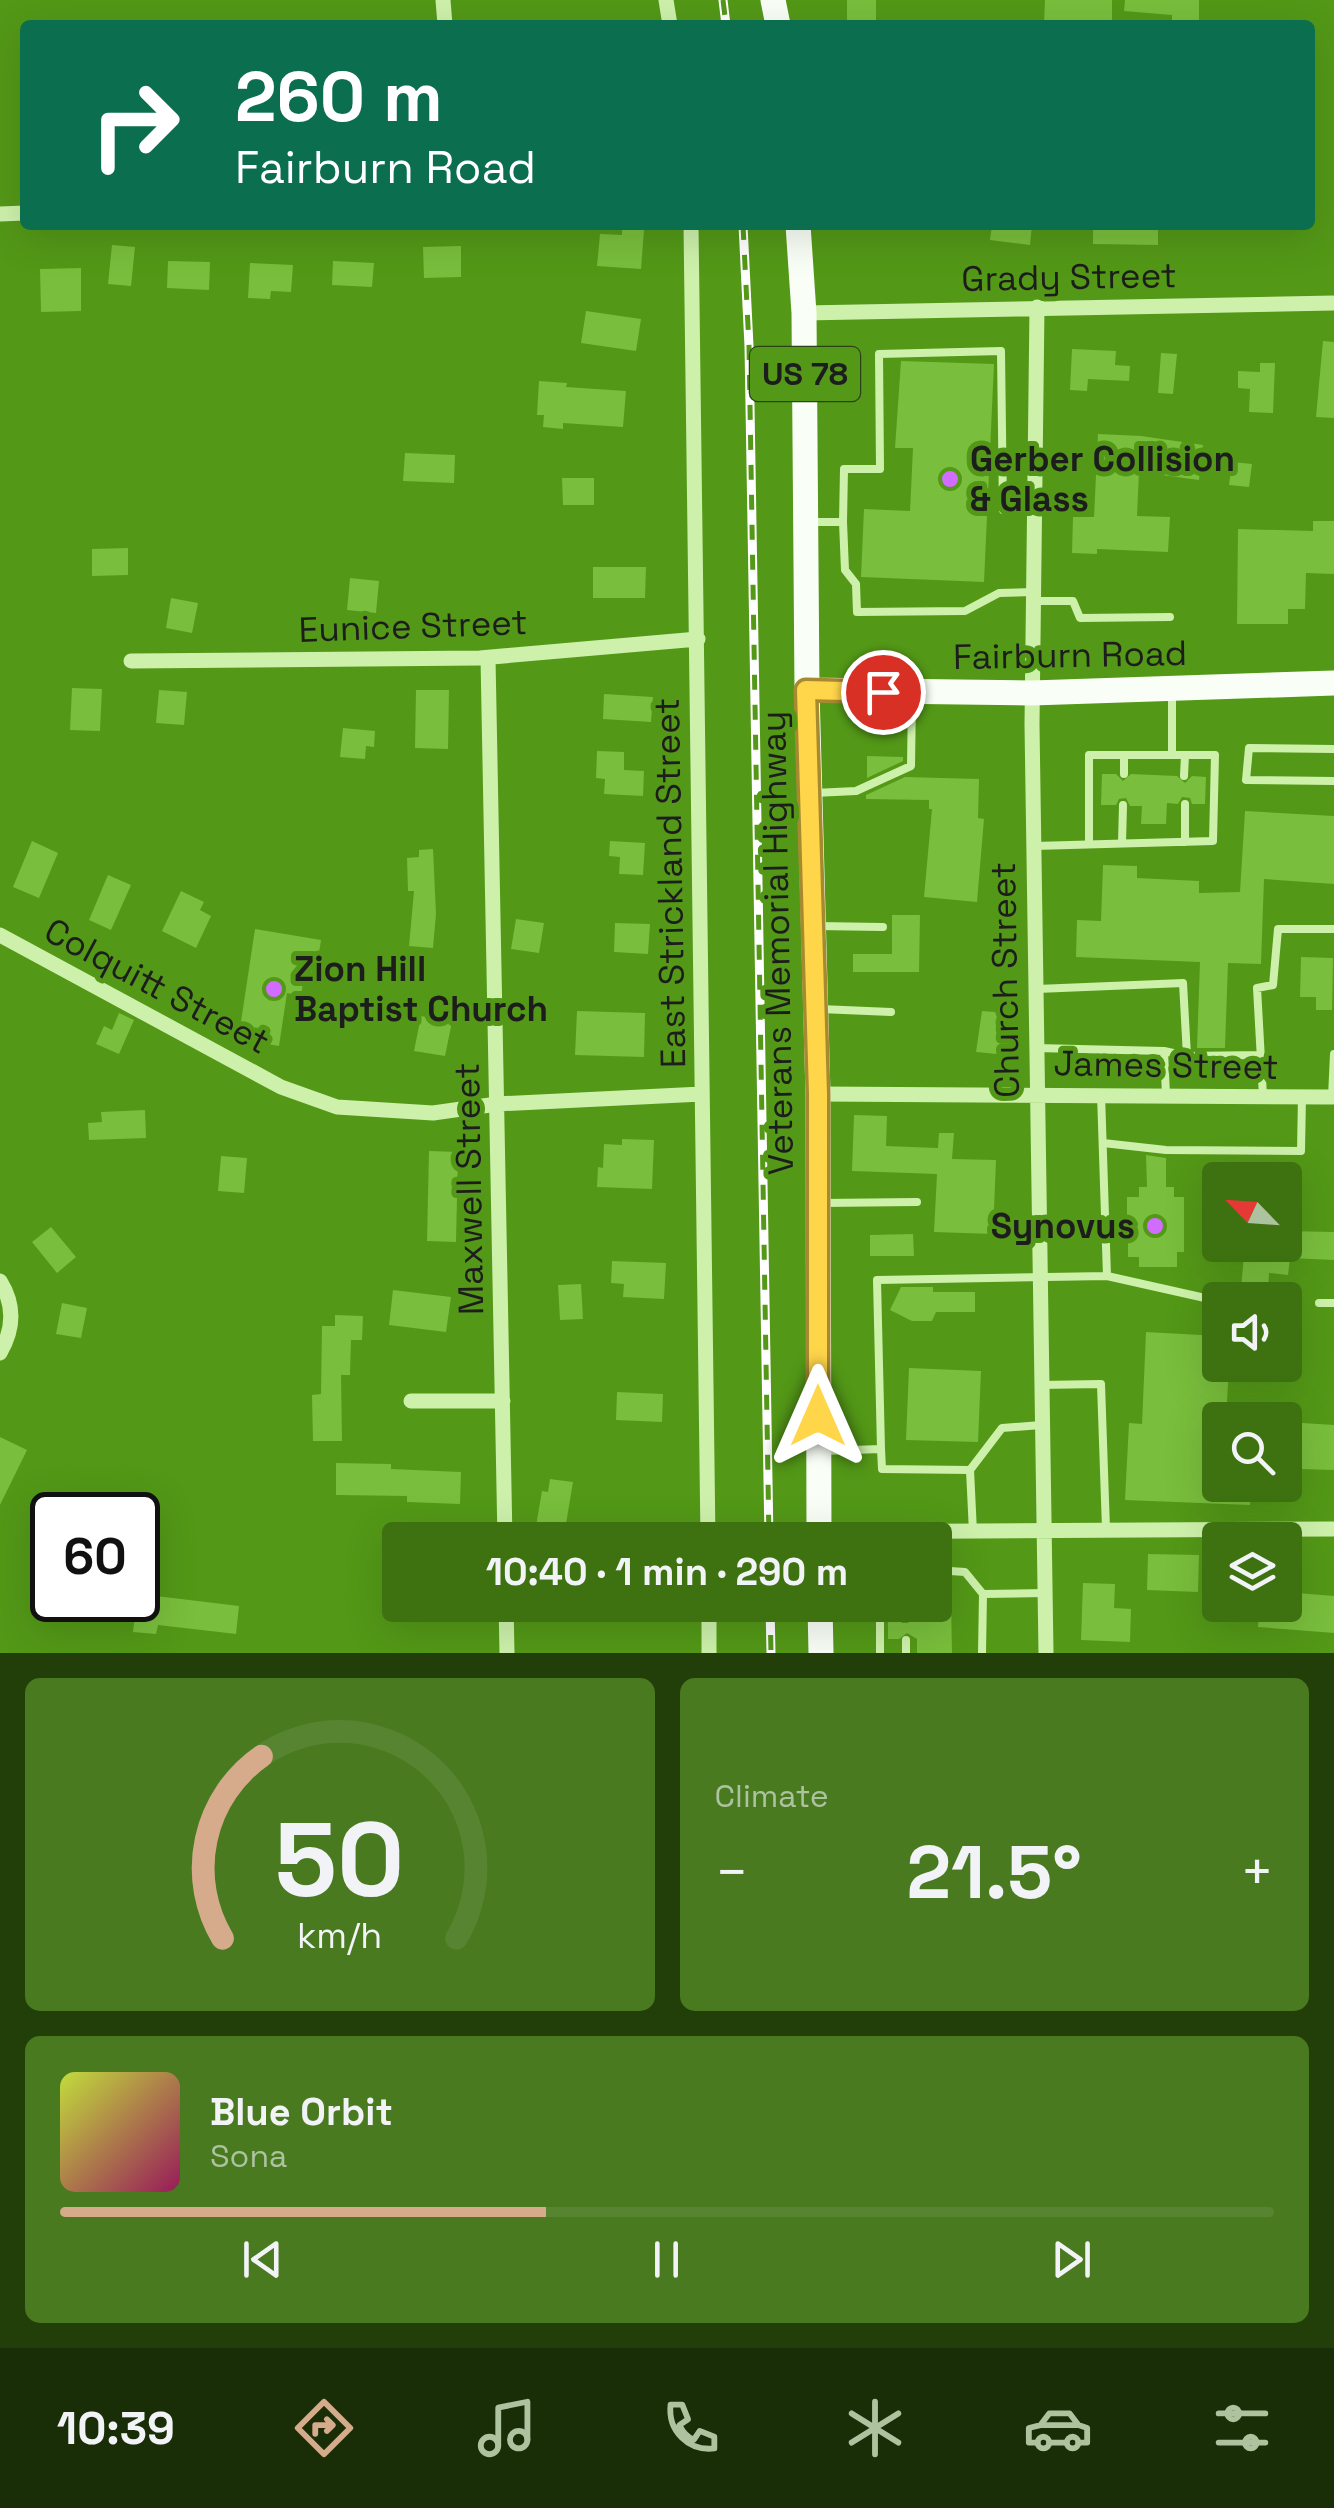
<!DOCTYPE html>
<html lang="en">
<head>
<meta charset="utf-8">
<style>
  :root { --surface:#3e7211; --page:#497a1f; --text:#f1f3f6; --muted:#adc29f; --line:#578431; --accent:#d6ab8b }
  body { margin:0; font-family:"Space Grotesk",sans-serif; background:var(--page); color:var(--text); height:100vh; display:flex; flex-direction:column; font-size:38px; white-space:nowrap }
  * { box-sizing:border-box; margin:0 }
  p { font-size:32px; color:var(--muted) }
  .icon { flex:none; width:55px; height:55px; fill:none; stroke:currentColor; stroke-width:2; stroke-linecap:round; stroke-linejoin:round }
  .map { position:relative; height:1653px; overflow:hidden }
  .side { display:flex; flex-direction:column; gap:25px; padding:25px; background:#223f09; flex:1 }
  .side>* { flex:none }
  .top-card { position:absolute; left:20px; top:20px; width:1295px; height:210px; border-radius:10px; box-shadow:0 10px 40px #0002; background:#0b6e4f; color:#fff; overflow:hidden }
  .needle { width:65px; rotate:295deg }
  .buttons { position:absolute; left:1202px; top:1162px; display:grid; gap:20px }
  .buttons a { display:grid; place-items:center; width:100px; height:100px; border-radius:10px; background:var(--surface); box-shadow:0 10px 40px #0002; font-size:50px }
  .speed { position:absolute; left:30px; top:1492px; display:flex; gap:20px; font-size:50px; font-weight:700; text-align:center }
  .speed>* { display:grid; place-content:center; width:130px; height:130px; border-radius:50%; background:var(--surface); box-shadow:0 10px 40px #0002; line-height:1 }
  .speed .limit { border:5px solid #111; border-radius:15px; background:#fff; color:#111 }
  .pin { position:absolute; display:grid; place-items:center; width:85px; height:85px; color:#fff; margin:-42px; border:5px solid #fff; border-radius:50%; box-shadow:0 2px 10px #0007 }
  .me { position:absolute; width:110px; margin:-55px; rotate:0deg; stroke-linejoin:round; filter:drop-shadow(0 0 8px #0008) }
  .turn { display:flex; align-items:center; gap:35px; height:210px; padding:0 50px; font-size:45px }
  .turn .icon { width:130px; height:130px; stroke-width:2.5 }
  .turn b { display:block; font-size:70px; line-height:85px }
  .big { font-size:75px; font-weight:600; line-height:1.1 }
  .side .card { flex:1; display:flex; flex-direction:column; justify-content:center; gap:15px; min-width:0; padding:0 35px; border-radius:15px; background:var(--page) }
  .side .dial { align-items:center; gap:0 }
  .dial svg { height:260px; overflow:visible; fill:none; stroke:var(--line); stroke-width:7; stroke-linecap:round; text-anchor:middle }
  .dial text { fill:var(--text); stroke:none }
  .song { display:flex; align-items:center; gap:30px }
  .cover { width:120px; height:120px; border-radius:15px; background:linear-gradient(135deg,hsl(70 70% 55%),hsl(330 70% 35%)) }
  .played { height:10px; border-radius:5px; background:linear-gradient(90deg,var(--accent) 40%,var(--line) 40%) }
  .keys { display:flex; justify-content:space-around; direction:ltr }
  .heat { display:flex; justify-content:space-between; align-items:center; font-size:55px; direction:ltr }
  .side .tiles { flex:1; display:grid; gap:25px; grid-template-columns:1fr 1fr }
  .card:last-child { grid-column:span 2 }
  .trip { position:absolute; left:382px; top:1522px; width:570px; height:100px; border-radius:10px; background:var(--surface); box-shadow:0 10px 40px #0002; font-weight:600; line-height:100px; text-align:center }
  .menu { display:flex; height:160px; justify-content:space-around; align-items:center; background:#192e07; color:var(--muted) }
  .menu .icon { width:70px; height:70px }
  .menu .on { color:var(--accent) }
  .menu b { font-size:45px; color:var(--text) }
  .map>svg:first-child { display:block }
  .building { fill:#79be3c }
  .lines { fill:none; stroke-linecap:round; stroke-linejoin:round }
  .lane { stroke:#cdf1ab; stroke-width:8 }
  .street { stroke:#cdf1ab; stroke-width:15 }
  .primary { stroke:#f9fff6; stroke-width:25 }
  .rail-casing { stroke:#fff; stroke-width:9 }
  .rail { stroke:#539817; stroke-width:5; stroke-dasharray:15; stroke-linecap:butt }
  .route-casing { stroke:#a68a30; stroke-width:25 }
  .route { stroke:#ffd54a; stroke-width:18 }
  .poi-dot { fill:#d16cff; stroke:#539817; stroke-width:4 }
  .labels { text-anchor:middle; stroke-width:10; stroke-linejoin:round; paint-order:stroke }
  .shield { fill:#539817; stroke:#2d421b; stroke-width:2.5 }
  .shield-label { font-size:32px; font-weight:bold; fill:#1d1d1d }
  .street-label { font-size:35px; fill:#1d1d1d; stroke:#539817 }
  .poi-label { font-size:35px; font-weight:bold; fill:#1d1d1d; stroke:#539817; text-anchor:start }
</style>
</head>
<body>
<div class="map">
<svg width="1334" height="1653" viewBox="0 0 1334 1653">
  <rect width="100%" height="100%" fill="#539817"/>
  <path class="building" d="M 847,0 L 876,0 L 876,25 L 847,25 Z
    M 1045,0 L 1112,0 L 1112,24 L 1044,24 Z
    M 1125,0 L 1199,0 L 1199,25 L 1172,25 L 1172,15 L 1124,11 Z
    M 992,225 L 1032,225 L 1030,245 L 990,240 Z
    M 1093,225 L 1158,225 L 1158,245 L 1093,244 Z
    M 622,228 L 644,230 L 641,269 L 597,266 L 600,234 L 622,235 Z
    M 112,245 L 135,247 L 131,286 L 108,284 Z
    M 461,246 L 461,277 L 424,278 L 423,247 Z
    M 168,261 L 210,262 L 209,290 L 167,288 Z
    M 333,261 L 374,263 L 372,287 L 332,285 Z
    M 250,263 L 293,265 L 291,292 L 271,291 L 270,299 L 248,298 Z
    M 81,268 L 81,311 L 41,312 L 40,269 Z
    M 586,311 L 641,319 L 636,351 L 581,343 Z
    M 1323,341 L 1334,342 L 1334,418 L 1316,417 Z
    M 1072,349 L 1116,351 L 1115,365 L 1130,366 L 1129,381 L 1088,379 L 1087,391 L 1070,390 Z
    M 1161,353 L 1177,354 L 1173,394 L 1158,393 Z
    M 901,361 L 994,364 L 984,582 L 861,577 L 864,509 L 910,511 L 913,448 L 895,448 Z
    M 1260,363 L 1275,363 L 1273,413 L 1249,412 L 1250,389 L 1238,388 L 1238,371 L 1260,372 Z
    M 539,381 L 567,383 L 566,387 L 626,391 L 623,427 L 563,423 L 563,429 L 543,427 L 544,415 L 537,415 Z
    M 1098,434 L 1141,436 L 1203,445 L 1199,480 L 1139,472 L 1137,516 L 1170,517 L 1168,552 L 1097,549 L 1097,554 L 1072,553 L 1073,517 L 1094,517 Z
    M 405,453 L 455,455 L 454,483 L 403,481 Z
    M 1232,462 L 1252,464 L 1249,487 L 1229,485 Z
    M 562,478 L 594,478 L 594,505 L 563,505 Z
    M 1313,521 L 1334,521 L 1334,574 L 1306,573 L 1305,609 L 1288,609 L 1288,624 L 1237,624 L 1238,529 L 1313,531 Z
    M 128,548 L 128,575 L 92,576 L 92,549 Z
    M 593,567 L 646,567 L 645,598 L 593,598 Z
    M 350,578 L 379,581 L 376,613 L 347,610 Z
    M 171,598 L 198,603 L 192,633 L 166,628 Z
    M 72,688 L 102,689 L 100,731 L 70,730 Z
    M 159,690 L 187,692 L 184,725 L 156,723 Z
    M 416,690 L 449,690 L 448,749 L 415,748 Z
    M 604,694 L 653,697 L 651,722 L 603,719 Z
    M 343,728 L 375,731 L 374,747 L 366,746 L 365,759 L 340,757 Z
    M 597,751 L 624,752 L 624,770 L 644,771 L 643,796 L 604,794 L 605,779 L 596,778 Z
    M 867,756 L 903,757 L 903,761 L 867,778 Z
    M 1102,774 L 1116,774 L 1123,781 L 1131,774 L 1177,776 L 1185,783 L 1192,776 L 1206,777 L 1205,804 L 1192,804 L 1190,798 L 1182,797 L 1178,804 L 1167,803 L 1166,824 L 1141,824 L 1142,806 L 1130,806 L 1126,798 L 1119,799 L 1116,805 L 1101,805 Z
    M 905,777 L 979,779 L 978,818 L 984,819 L 977,902 L 924,897 L 932,809 L 929,809 L 929,800 L 866,799 L 866,795 Z
    M 1245,811 L 1334,816 L 1334,884 L 1264,879 L 1261,964 L 1228,963 L 1225,1048 L 1197,1048 L 1200,962 L 1076,957 L 1077,920 L 1101,921 L 1103,865 L 1137,866 L 1137,878 L 1199,881 L 1199,893 L 1240,892 Z
    M 32,841 L 58,853 L 39,898 L 13,887 Z
    M 610,841 L 645,843 L 643,875 L 619,874 L 620,857 L 609,856 Z
    M 433,849 L 436,914 L 433,948 L 409,946 L 414,891 L 408,891 L 407,858 L 419,857 L 419,850 Z
    M 108,875 L 131,885 L 111,930 L 89,920 Z
    M 181,891 L 204,902 L 200,910 L 211,916 L 196,948 L 162,931 Z
    M 892,915 L 920,915 L 919,972 L 853,972 L 853,954 L 892,954 Z
    M 516,919 L 544,923 L 539,953 L 511,949 Z
    M 615,923 L 650,924 L 648,954 L 614,952 Z
    M 255,929 L 321,940 L 314,985 L 303,983 L 301,996 L 287,993 L 279,1046 L 250,1041 L 250,1037 L 239,1035 Z
    M 1301,957 L 1333,958 L 1332,1010 L 1316,1010 L 1316,997 L 1300,997 Z
    M 577,1011 L 645,1013 L 644,1057 L 575,1055 Z
    M 982,1011 L 1007,1013 L 1006,1026 L 1010,1027 L 1007,1055 L 976,1052 Z
    M 119,1013 L 134,1020 L 119,1054 L 96,1044 L 104,1026 L 112,1030 Z
    M 421,1016 L 452,1022 L 445,1056 L 414,1051 Z
    M 145,1110 L 146,1138 L 89,1140 L 88,1123 L 102,1122 L 101,1112 Z
    M 854,1115 L 887,1116 L 886,1146 L 938,1148 L 939,1133 L 954,1133 L 952,1159 L 996,1160 L 993,1234 L 934,1232 L 937,1174 L 852,1171 Z
    M 622,1139 L 654,1140 L 652,1189 L 597,1187 L 598,1167 L 603,1168 L 604,1144 L 622,1145 Z
    M 429,1151 L 458,1152 L 456,1242 L 427,1241 Z
    M 1146,1155 L 1166,1158 L 1166,1187 L 1174,1187 L 1174,1197 L 1184,1197 L 1184,1252 L 1177,1252 L 1177,1267 L 1139,1267 L 1139,1257 L 1128,1257 L 1128,1238 L 1120,1238 L 1120,1216 L 1127,1216 L 1127,1197 L 1139,1197 L 1139,1187 L 1147,1187 Z
    M 221,1156 L 247,1158 L 244,1193 L 218,1191 Z
    M 51,1227 L 76,1257 L 57,1273 L 32,1242 Z
    M 1285,1231 L 1334,1232 L 1334,1260 L 1290,1258 L 1288,1275 L 1269,1273 L 1268,1290 L 1241,1288 L 1245,1245 L 1285,1245 Z
    M 913,1234 L 914,1256 L 870,1256 L 870,1235 Z
    M 612,1261 L 666,1263 L 664,1299 L 623,1297 L 624,1284 L 611,1283 Z
    M 581,1284 L 583,1319 L 560,1320 L 558,1285 Z
    M 901,1287 L 933,1287 L 933,1292 L 975,1292 L 975,1312 L 936,1312 L 932,1321 L 912,1321 L 890,1310 Z
    M 393,1290 L 451,1297 L 446,1332 L 389,1325 Z
    M 62,1303 L 87,1308 L 81,1338 L 56,1334 Z
    M 335,1315 L 363,1316 L 362,1340 L 351,1340 L 350,1375 L 341,1375 L 342,1441 L 313,1441 L 312,1395 L 321,1394 L 322,1326 L 335,1326 Z
    M 1146,1332 L 1220,1336 L 1220,1365 L 1229,1365 L 1226,1420 L 1220,1420 L 1220,1485 L 1251,1485 L 1250,1505 L 1125,1500 L 1129,1423 L 1142,1424 Z
    M 909,1368 L 981,1371 L 978,1442 L 906,1440 Z
    M 617,1392 L 663,1394 L 662,1422 L 616,1420 Z
    M 1302,1423 L 1334,1425 L 1334,1470 L 1300,1469 Z
    M 0,1437 L 27,1450 L 0,1505 Z
    M 336,1463 L 391,1464 L 391,1469 L 461,1472 L 460,1504 L 407,1502 L 407,1496 L 336,1495 Z
    M 550,1479 L 573,1482 L 565,1530 L 536,1526 L 542,1491 L 548,1492 Z
    M 1148,1554 L 1199,1555 L 1198,1592 L 1147,1590 Z
    M 1083,1583 L 1115,1584 L 1114,1608 L 1131,1609 L 1130,1642 L 1081,1640 Z
    M 1285,1592 L 1334,1596 L 1334,1633 L 1258,1627 L 1260,1605 L 1285,1605 Z
    M 156,1596 L 239,1606 L 236,1634 L 158,1625 L 156,1634 L 133,1632 L 136,1606 L 155,1608 Z
    M 951,1600 L 952,1653 L 917,1653 L 917,1639 L 907,1633 L 899,1639 L 888,1639 L 888,1618 L 898,1618 L 902,1623 L 908,1623 L 912,1617 L 918,1617 L 917,1605 Z"/>
  <g class="lines">
    <path class="lane" d="M 812,522 L 843,522 L 844,469 L 880,469 L 879,354 L 1001,351 L 1003,510 L 1033,510
      M 843,522 L 845,570 L 856,584 L 857,612 L 965,611 L 999,593 L 1033,592
      M 1033,601 L 1073,601 L 1080,618 L 1170,617
      M 1334,749 L 1249,748 L 1246,780 L 1334,781
      M 1124,774 L 1124,755
      M 1184,776 L 1185,755
      M 814,793 L 856,791 L 911,766 L 912,698
      M 1185,804 L 1185,842
      M 1122,843 L 1123,805
      M 1089,844 L 1089,755 L 1172,755
      M 1034,846 L 1213,841 L 1215,755 L 1172,755 L 1172,693
      M 817,926 L 883,927
      M 1037,989 L 1183,983 L 1187,1056 L 1164,1051 L 1166,1095
      M 820,1009 L 891,1012
      M 1036,1048 L 1164,1051
      M 1187,1056 L 1260,1055
      M 1263,1096 L 1257,988 L 1273,985 L 1278,929 L 1334,929
      M 1332,1097 L 1334,1054
      M 1103,1143 L 1166,1150 L 1301,1151 L 1302,1096
      M 822,1203 L 917,1202
      M 1107,1276 L 1205,1298
      M 1319,1303 L 1334,1303
      M 1040,1385 L 1101,1384 L 1106,1529
      M 881,1449 L 882,1469 L 970,1470 L 973,1532
      M 822,1451 L 881,1449 L 877,1280 L 1107,1276 L 1101,1094
      M 970,1470 L 1002,1428 L 1041,1425
      M 935,1570 L 965,1572 L 983,1594
      M 905,1605 L 905,1616
      M 906,1640 L 906,1653
      M 880,1653 L 880,1605
      M 982,1653 L 983,1594 L 1045,1593"/>
    <path class="street" d="M 443,0 L 445,25
      M 666,0 L 670,25
      M 0,214 L 25,213
      M 691,225 L 708,1540
      M 1037,307 L 1032,724 L 1046,1653
      M 804,313 L 1334,303
      M 488,658 L 505,1540
      M 131,661 L 480,658 L 698,639
      M 0,935 L 281,1087 L 337,1107 L 433,1113 L 497,1104 L 702,1094
      M 818,1094 L 1334,1097
      M 0,1281 C 15,1305 14,1329 0,1353
      M 411,1401 L 503,1401
      M 819,1532 L 1334,1529
      M 506,1605 L 507,1653
      M 709,1605 L 709,1653"/>
    <path class="primary" d="M 773,0 L 778,25
      M 798,225 L 804,313 L 807,690 L 818,1094 L 819,1540
      M 807,690 L 1032,693 L 1334,683
      M 820,1605 L 821,1653"/>
    <g class="rail-casing">
      <path id="rail" d="M 723,0 L 726,25
        M 743,225 L 749,346 L 769,1540
        M 770,1605 L 771,1653"/>
    </g>
    <use href="#rail" class="rail"/>
  </g>
  <g class="lines">
    <g class="route-casing">
      <path id="route" d="M 818,1416 L 818,1094 L 806,690 L 883,692"/>
    </g>
    <use href="#route" class="route"/>
  </g>
  <g class="poi-dot">
    <circle cx="950" cy="479" r="10"/>
    <circle cx="274" cy="989" r="10"/>
    <circle cx="1155" cy="1226" r="10"/>
  </g>
  <g class="labels">
    <rect class="shield" x="750" y="347" width="110" height="54" rx="8"/>
    <g class="shield-label">
      <text x="805" y="385">US 78</text>
    </g>
    <g class="street-label">
      <text transform="translate(1069 277) rotate(-1)" y="12">Grady Street</text>
      <text transform="translate(413 626) rotate(-2)" y="12">Eunice Street</text>
      <text transform="translate(1070 655) rotate(-1)" y="12">Fairburn Road</text>
      <text transform="translate(670 883) rotate(-91)" y="12">East Strickland Street</text>
      <text transform="translate(777 943) rotate(-91)" y="12">Veterans Memorial Highway</text>
      <text transform="translate(1005 980) rotate(-91)" y="12">Church Street</text>
      <text transform="translate(157 986) rotate(28)" y="12">Colquitt Street</text>
      <text transform="translate(1166 1065) rotate(1)" y="12">James Street</text>
      <text transform="translate(469 1189) rotate(-91)" y="12">Maxwell Street</text>
    </g>
    <g class="poi-label">
      <text x="970" y="471">Gerber Collision<tspan x="970" dy="40">&amp; Glass</tspan></text>
      <text x="294" y="981">Zion Hill<tspan x="294" dy="40">Baptist Church</tspan></text>
      <text x="1135" y="1238" text-anchor="end">Synovus</text>
    </g>
  </g>
</svg>
<div class="buttons">
<a><svg class="needle" viewBox="-14 -14 28 28"><path d="M0-13l5 13h-10z" fill="#e53935"/><path d="M0 13l5-13h-10z" fill="#adc29f"/></svg></a>
<a><svg class="icon" aria-label="sound" viewBox="0 0 24 24"><path d="M4 9h4l5-4v14l-5-4H4zM17 9q2 3 0 6"/></svg></a>
<a><svg class="icon" aria-label="search" viewBox="0 0 24 24"><circle cx="10" cy="10" r="6"/><path d="M15 15l6 6"/></svg></a>
<a><svg class="icon" aria-label="layers" viewBox="0 0 24 24"><path d="M12 4l9 5-9 5-9-5zM3 14l9 5 9-5"/></svg></a>
</div>
<div class="speed"><div class="limit">60</div></div>
<div class="pin" style="left:883px;top:692px;background:#d93025"><svg class="icon" aria-label="arrive" viewBox="0 0 24 24"><path d="M6 21V4h12l-3 4 3 4H6"/></svg></div>
<svg class="me" style="left:818px;top:1416px" viewBox="-20 -20 40 40"><path d="M0-17L14 15 0 8-14 15z" fill="#ffd54a" stroke="#fff" stroke-width="4"/></svg>
<div class="trip">10:40 · 1 min · 290 m</div>
<div class="top-card">
<div class="turn"><svg class="icon" aria-label="right" viewBox="0 0 24 24"><path d="M7 20v-9h11M14 6l5 5-5 5"/></svg><div><b>260 m</b>Fairburn Road</div></div>
</div>
</div>
<section class="side">
<div class="tiles">
<div class="card dial"><svg viewBox="0 0 100 80">
<path d="M14 69A42 42 0 1 1 86 69"/>
<path d="M14 69A42 42 0 0 1 26 13" stroke="#d6ab8b"/>
<text x="50" y="56" font-size="32" font-weight="700">50</text>
<text x="50" y="72" font-size="11">km/h</text>
</svg></div>
<div class="card"><p>Climate</p>
<div class="heat"><a>−</a><b class="big">21.5°</b><a>+</a></div>
</div>
<div class="card">
<div class="song"><i class="cover"></i><div><b>Blue Orbit</b><p>Sona</p></div></div>
<div class="played"></div>
<div class="keys"><svg class="icon" aria-label="previous" viewBox="0 0 24 24"><path d="M18 5L8 12l10 7zM5 5v14"/></svg><svg class="icon" aria-label="pause" viewBox="0 0 24 24"><path d="M8 5v14M16 5v14"/></svg><svg class="icon" aria-label="next" viewBox="0 0 24 24"><path d="M6 5l10 7-10 7zM19 5v14"/></svg></div>
</div>
</div>
</section>
<nav class="menu">
<b>10:39</b>
<svg class="icon on" aria-label="directions" viewBox="0 0 24 24"><path d="M12 3l9 9-9 9-9-9zM9 14v-3h6M13 9l2 2-2 2"/></svg>
<svg class="icon" aria-label="music" viewBox="0 0 24 24"><path d="M9 18V5l10-2v13"/><circle cx="6" cy="18" r="3"/><circle cx="16" cy="16" r="3"/></svg>
<svg class="icon" aria-label="phone" viewBox="0 0 24 24"><path d="M5 4h4l2 5-3 2q2 4 5 5l2-3 5 2v4C11 20 4 13 5 4z"/></svg>
<svg class="icon" aria-label="climate" viewBox="0 0 24 24"><path d="M12 3v18M4 7l16 10M4 17L20 7"/></svg>
<svg class="icon" aria-label="car" viewBox="0 0 24 24"><path d="M5 17H2v-5l4-1 3-4h7l3 4 3 1v5h-3M9 17h6M6 11h13"/><circle cx="7" cy="17" r="2"/><circle cx="17" cy="17" r="2"/></svg>
<svg class="icon" aria-label="filters" viewBox="0 0 24 24"><path d="M4 7h16M4 17h16"/><circle cx="9" cy="7" r="2"/><circle cx="15" cy="17" r="2"/></svg>
</nav>
</body>
</html>
